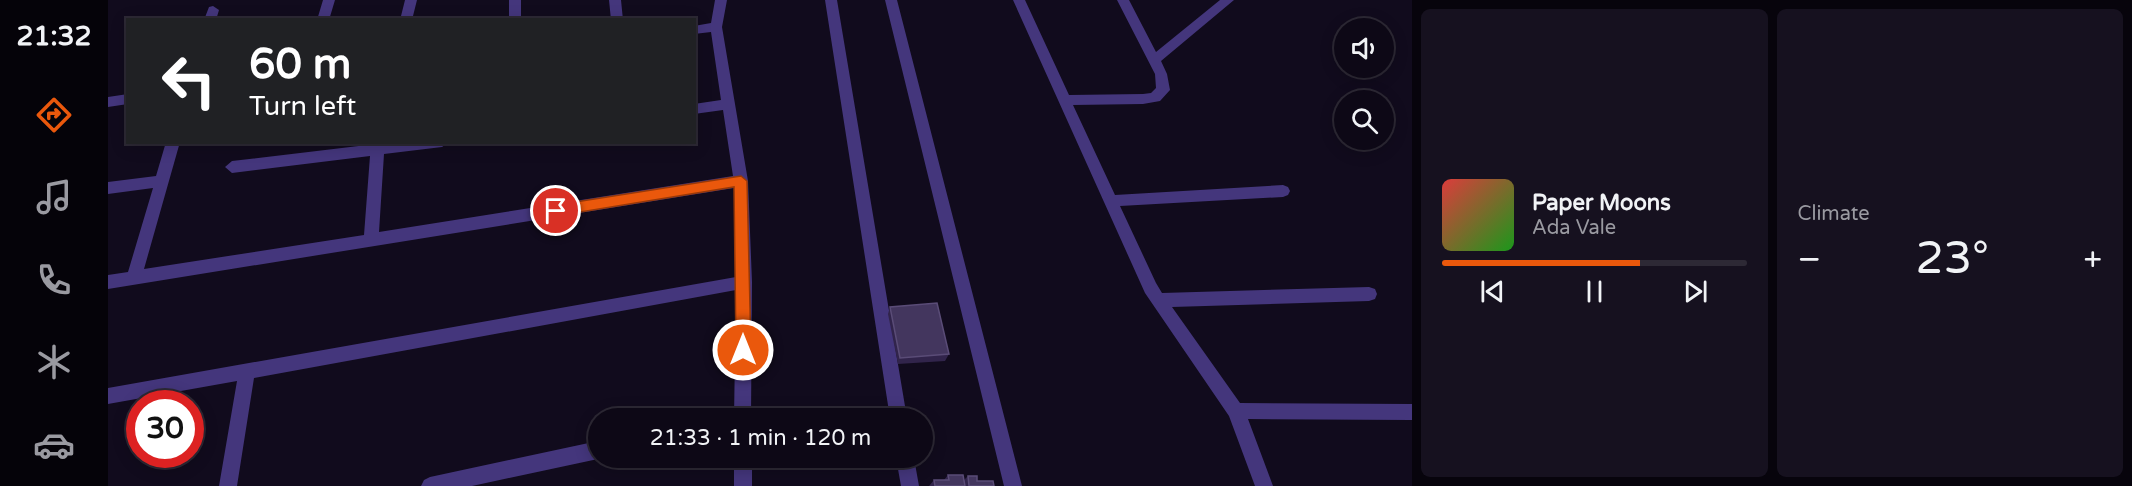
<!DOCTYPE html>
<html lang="en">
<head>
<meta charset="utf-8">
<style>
  :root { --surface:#0d0816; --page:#16111f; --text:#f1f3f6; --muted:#9a9aa1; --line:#2d2935; --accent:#ea580c }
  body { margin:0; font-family:"Varela Round",sans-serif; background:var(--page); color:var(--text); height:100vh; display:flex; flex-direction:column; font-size:22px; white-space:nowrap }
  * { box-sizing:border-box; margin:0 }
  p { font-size:20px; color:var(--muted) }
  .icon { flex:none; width:33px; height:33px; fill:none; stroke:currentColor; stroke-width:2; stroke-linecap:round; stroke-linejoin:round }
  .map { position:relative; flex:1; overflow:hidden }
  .drawer { display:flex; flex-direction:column; gap:9px; padding:9px; background:#07040c; width:720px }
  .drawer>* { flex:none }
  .hud { position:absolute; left:18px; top:18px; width:570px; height:126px; border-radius:0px; box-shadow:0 3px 15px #0003,0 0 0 2px var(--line); background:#202124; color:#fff; overflow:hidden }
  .controls { position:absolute; left:1226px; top:18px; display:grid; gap:12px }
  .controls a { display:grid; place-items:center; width:60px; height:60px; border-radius:50%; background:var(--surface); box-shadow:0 3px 15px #0003,0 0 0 2px var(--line); font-size:30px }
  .speed { position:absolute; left:18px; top:390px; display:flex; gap:12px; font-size:30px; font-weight:700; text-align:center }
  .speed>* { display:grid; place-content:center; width:78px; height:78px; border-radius:50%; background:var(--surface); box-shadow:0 3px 15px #0003,0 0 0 2px var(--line); line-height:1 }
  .speed .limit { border:9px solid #d22; background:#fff; color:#111 }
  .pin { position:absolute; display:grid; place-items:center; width:51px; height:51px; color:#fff; margin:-26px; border:3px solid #fff; border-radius:50%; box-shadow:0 2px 6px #0007 }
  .me { position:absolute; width:66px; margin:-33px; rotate:0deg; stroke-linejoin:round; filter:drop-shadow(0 0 4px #0008) }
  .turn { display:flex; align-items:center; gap:21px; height:126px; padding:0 24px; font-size:27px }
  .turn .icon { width:78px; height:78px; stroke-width:2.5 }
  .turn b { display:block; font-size:42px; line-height:51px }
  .big { font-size:45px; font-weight:600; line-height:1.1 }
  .drawer .tile { flex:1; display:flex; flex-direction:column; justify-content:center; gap:9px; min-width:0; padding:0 21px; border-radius:9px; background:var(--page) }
  .song { display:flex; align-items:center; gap:18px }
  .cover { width:72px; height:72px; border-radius:9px; background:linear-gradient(135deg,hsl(0 70% 55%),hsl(120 70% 35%)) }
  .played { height:6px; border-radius:3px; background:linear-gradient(90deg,var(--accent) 65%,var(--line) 65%) }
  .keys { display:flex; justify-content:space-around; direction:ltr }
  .heat { display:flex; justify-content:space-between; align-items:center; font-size:33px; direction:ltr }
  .drawer .tiles { flex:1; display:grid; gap:9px; grid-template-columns:repeat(2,1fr) }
  .trip { position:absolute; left:480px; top:408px; width:345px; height:60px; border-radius:30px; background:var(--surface); box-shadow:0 3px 15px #0003,0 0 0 2px var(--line); font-weight:600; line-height:60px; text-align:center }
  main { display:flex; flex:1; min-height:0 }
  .tabs { display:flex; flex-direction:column; width:108px; justify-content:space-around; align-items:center; background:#050309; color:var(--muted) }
  .tabs .icon { width:42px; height:42px }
  .tabs .active { color:var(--accent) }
  .tabs b { font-size:27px; color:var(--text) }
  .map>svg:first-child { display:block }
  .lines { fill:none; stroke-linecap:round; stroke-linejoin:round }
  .minor { fill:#44367c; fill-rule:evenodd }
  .wall { fill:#31244b }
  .building { fill:#43365e; stroke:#5a4c77; stroke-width:1.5 }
  .route { fill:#ea580c; stroke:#983908; stroke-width:1.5 }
</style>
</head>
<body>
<main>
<nav class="tabs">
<b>21:32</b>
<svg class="icon active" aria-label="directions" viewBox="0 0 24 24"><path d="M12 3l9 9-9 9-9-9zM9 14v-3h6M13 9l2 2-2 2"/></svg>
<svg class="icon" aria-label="music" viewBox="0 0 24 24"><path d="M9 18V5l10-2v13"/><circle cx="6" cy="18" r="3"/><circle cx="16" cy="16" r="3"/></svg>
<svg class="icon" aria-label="phone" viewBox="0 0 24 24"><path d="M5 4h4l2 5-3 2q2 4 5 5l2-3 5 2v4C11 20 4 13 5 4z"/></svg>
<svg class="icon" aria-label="climate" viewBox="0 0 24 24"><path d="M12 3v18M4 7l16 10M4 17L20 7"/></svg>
<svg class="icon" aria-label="car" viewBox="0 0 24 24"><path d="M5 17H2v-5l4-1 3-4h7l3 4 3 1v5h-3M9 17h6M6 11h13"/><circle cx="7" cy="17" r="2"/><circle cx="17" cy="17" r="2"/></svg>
</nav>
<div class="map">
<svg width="1304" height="486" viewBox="0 0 1304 486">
  <rect width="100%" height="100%" fill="#110b1d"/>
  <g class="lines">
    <path class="minor" d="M 215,0 L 227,0 L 221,20 L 209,20 Z
      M 297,0 L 309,0 L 304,20 L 292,20 Z
      M 401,0 L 413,0 L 413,20 L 401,20 Z
      M 501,0 L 513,0 L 515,20 L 503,20 Z
      M 607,0 L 619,0 L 614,27 L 640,181 L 644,282 L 643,418 L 626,418 L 628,290 L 146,378 L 129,486 L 111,486 L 129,381 L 0,404 L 0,388 L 628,277 L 626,188 L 0,289 L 0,275 L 20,272 L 45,188 L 0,194 L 0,182 L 48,176 L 58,142 L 72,142 L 36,269 L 256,235 L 262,156 L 124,173 L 117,167 L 124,161 L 284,142 L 341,142 L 334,147 L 276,154 L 271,232 L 625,176 L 615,110 L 586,114 L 586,104 L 613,100 L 603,32 L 586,34 L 586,26 L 603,23 Z
      M 717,0 L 729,0 L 799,418 L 782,418 Z
      M 777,0 L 789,0 L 914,486 L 896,486 Z
      M 905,0 L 917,0 L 961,95 L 1035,94 L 1043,93 L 1048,88 L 1047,74 L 1009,0 L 1021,0 L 1048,52 L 1112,0 L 1126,0 L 1053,61 L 1059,74 L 1062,90 L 1052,101 L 1035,104 L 965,105 L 1007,195 L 1175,185 L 1180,187 L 1182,191 L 1180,195 L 1175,197 L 1012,206 L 1048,283 L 1054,293 L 1261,287 L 1267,289 L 1269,294 L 1267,299 L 1261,301 L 1064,307 L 1132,403 L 1304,404 L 1304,420 L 1140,419 L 1165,486 L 1147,486 L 1121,416 L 1037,293 Z
      M 105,6 L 111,10 L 108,20 L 96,20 L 101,7 Z
      M 20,94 L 20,104 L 0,107 L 0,97 Z
      M 490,441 L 490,458 L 493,458 L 490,459 L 364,486 L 313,486 L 316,480 L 322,477 Z
      M 626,458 L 644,458 L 644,486 L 626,486 Z
      M 788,458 L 806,458 L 811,486 L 793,486 Z"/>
  </g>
  <path class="wall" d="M 782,307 L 841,354 L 837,361 L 790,364 L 780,314 Z
    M 840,475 L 856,480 L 860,476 L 869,481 L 886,486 L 821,486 L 826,480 L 836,480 Z"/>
  <path class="building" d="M 829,303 L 841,354 L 792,358 L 782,307 Z
    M 840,475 L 855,475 L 857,486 L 827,486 L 826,480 L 841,480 Z
    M 860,476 L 869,476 L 869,481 L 885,481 L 886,486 L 861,486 Z"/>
  <path class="route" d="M 633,176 L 639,181 L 643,350 L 635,357 L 628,350 L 626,187 L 448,216 L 441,211 L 448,205 Z"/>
</svg>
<div class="controls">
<a><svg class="icon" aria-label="sound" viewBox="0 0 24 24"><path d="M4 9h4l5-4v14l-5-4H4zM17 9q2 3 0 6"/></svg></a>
<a><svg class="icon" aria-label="search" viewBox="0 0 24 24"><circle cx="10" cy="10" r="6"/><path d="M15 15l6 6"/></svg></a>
</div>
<div class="speed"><div class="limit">30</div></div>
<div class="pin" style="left:448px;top:211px;background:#d93025"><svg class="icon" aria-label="arrive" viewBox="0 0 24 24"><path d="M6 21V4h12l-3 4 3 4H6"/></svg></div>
<svg class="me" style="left:635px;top:350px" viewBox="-20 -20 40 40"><circle r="17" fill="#ea580c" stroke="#fff" stroke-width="3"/><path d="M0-11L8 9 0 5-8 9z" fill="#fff"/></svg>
<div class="trip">21:33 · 1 min · 120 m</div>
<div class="hud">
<div class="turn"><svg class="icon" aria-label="left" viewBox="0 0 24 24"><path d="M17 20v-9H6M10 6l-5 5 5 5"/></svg><div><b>60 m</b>Turn left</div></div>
</div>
</div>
<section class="drawer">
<div class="tiles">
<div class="tile">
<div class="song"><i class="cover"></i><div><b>Paper Moons</b><p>Ada Vale</p></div></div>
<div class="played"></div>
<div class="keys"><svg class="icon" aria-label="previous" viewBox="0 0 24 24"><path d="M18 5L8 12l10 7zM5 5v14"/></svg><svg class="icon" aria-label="pause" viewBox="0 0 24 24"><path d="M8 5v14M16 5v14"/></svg><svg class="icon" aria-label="next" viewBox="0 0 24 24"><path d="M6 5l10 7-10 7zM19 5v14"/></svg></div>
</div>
<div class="tile"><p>Climate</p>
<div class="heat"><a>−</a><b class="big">23°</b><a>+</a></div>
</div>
</div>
</section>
</main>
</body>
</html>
